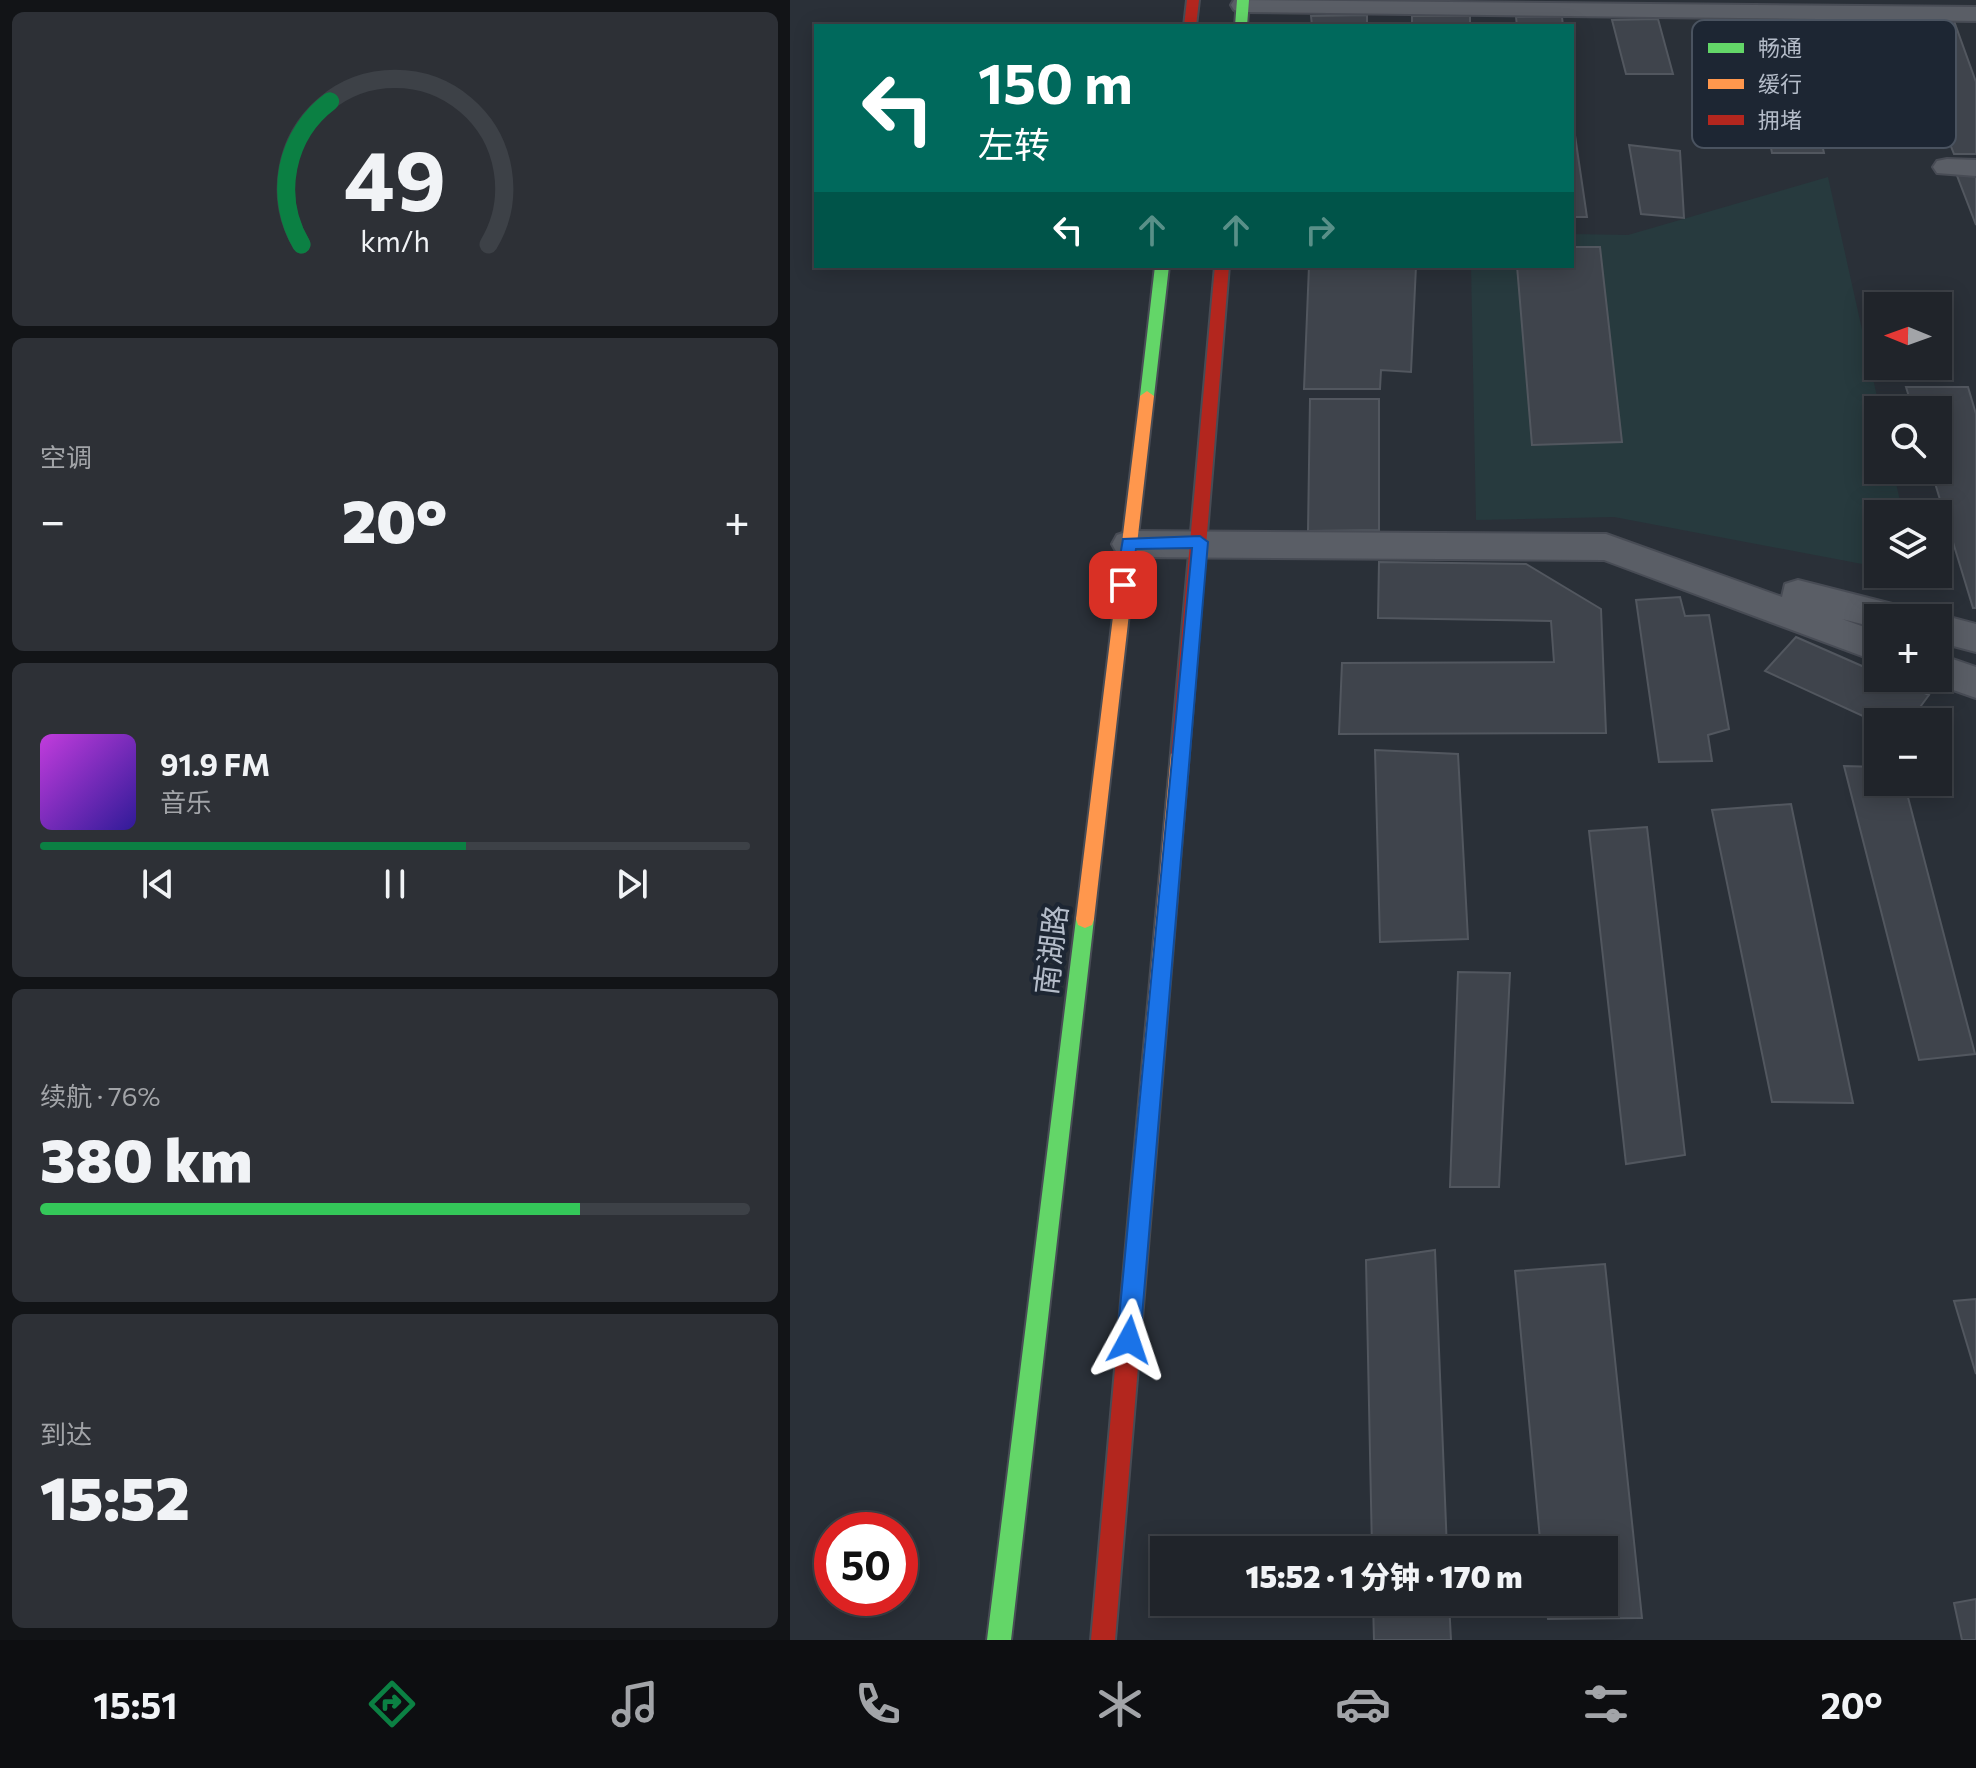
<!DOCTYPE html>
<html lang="zh">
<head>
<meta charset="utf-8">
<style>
  :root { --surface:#20242a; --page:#2d3036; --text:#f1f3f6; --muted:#a2a4a8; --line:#3d4147; --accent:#0b8043 }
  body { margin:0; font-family:Commissioner,"Noto Sans SC",sans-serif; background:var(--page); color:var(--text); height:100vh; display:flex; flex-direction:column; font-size:30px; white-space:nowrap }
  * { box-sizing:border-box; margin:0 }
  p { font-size:26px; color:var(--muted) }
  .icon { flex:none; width:44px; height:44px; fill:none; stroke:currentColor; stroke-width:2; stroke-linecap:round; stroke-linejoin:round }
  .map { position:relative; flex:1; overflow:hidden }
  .sheet { display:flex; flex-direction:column; gap:12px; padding:12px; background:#121417; width:790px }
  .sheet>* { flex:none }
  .top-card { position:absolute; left:24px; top:24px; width:760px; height:244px; border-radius:0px; box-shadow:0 4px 20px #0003,0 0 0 2px var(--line); background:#00695c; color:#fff; overflow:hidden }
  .needle { width:52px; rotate:271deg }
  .tools { position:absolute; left:1074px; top:292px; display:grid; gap:16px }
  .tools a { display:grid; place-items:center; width:88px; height:88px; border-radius:0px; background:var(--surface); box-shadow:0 4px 20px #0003,0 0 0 2px var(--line); font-size:40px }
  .speed { position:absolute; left:24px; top:1512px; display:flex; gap:16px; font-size:40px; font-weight:700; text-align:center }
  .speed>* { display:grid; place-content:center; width:104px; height:104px; border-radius:50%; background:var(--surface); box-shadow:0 4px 20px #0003,0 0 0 2px var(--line); line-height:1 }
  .speed .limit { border:12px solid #d22; background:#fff; color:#111 }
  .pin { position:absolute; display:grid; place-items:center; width:68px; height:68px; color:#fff; margin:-34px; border-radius:16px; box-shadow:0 4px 12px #0006 }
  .me { position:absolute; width:88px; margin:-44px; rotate:5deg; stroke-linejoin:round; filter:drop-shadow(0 0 6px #0008) }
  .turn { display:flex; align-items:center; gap:28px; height:168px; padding:0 32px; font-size:36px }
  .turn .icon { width:104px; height:104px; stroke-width:2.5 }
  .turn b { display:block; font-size:56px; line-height:68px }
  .lanes { display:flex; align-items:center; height:76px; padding:0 32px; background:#0003; justify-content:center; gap:40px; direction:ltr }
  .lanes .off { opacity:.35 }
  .big { font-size:60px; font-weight:800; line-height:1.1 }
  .sheet .tile { flex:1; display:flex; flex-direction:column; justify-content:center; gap:12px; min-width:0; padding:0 28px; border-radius:12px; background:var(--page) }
  .sheet .dial { align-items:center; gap:0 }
  .dial svg { height:208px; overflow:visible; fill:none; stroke:var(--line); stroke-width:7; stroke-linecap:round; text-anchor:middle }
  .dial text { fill:var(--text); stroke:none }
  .song { display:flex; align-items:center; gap:24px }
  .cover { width:96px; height:96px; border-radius:12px; background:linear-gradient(135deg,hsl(290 70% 55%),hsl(250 70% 35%)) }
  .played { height:8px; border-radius:4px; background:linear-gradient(90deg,var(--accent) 60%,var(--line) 60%) }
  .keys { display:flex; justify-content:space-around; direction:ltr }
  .heat { display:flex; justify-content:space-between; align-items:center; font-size:44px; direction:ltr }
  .charge { height:12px; border-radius:6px; background:linear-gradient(90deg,#34c759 76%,var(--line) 0) }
  .trip { position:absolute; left:360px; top:1536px; width:468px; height:80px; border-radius:0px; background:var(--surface); box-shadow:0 4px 20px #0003,0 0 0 2px var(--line); font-weight:800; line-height:80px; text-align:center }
  .dock { display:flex; height:128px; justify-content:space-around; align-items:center; background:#0d0e11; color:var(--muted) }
  .dock .icon { width:56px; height:56px }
  .dock .active { color:var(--accent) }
  .dock b { font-size:36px; color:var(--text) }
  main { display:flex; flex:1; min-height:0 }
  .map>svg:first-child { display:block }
  .green { fill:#273a3e }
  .building { fill:#3f444c; stroke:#52575f; stroke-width:2 }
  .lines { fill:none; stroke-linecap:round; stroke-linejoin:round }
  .street-casing { stroke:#484c55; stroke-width:4 }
  .fast-casing { stroke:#484c55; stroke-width:4 }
  .slow-casing { stroke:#484c55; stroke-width:4 }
  .jam-casing { stroke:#484c55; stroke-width:4 }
  .street { fill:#5a5e66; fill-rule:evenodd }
  .fast { fill:#63d668; fill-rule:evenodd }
  .slow { fill:#ff974d; fill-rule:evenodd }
  .jam { fill:#b3261e; fill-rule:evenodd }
  .route { fill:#1a73e8; stroke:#114b97; stroke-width:2 }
  .labels { text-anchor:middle; stroke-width:8; stroke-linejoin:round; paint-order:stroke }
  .street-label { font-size:30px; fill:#b4bcc9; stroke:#1d2633 }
  .key { fill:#1d2633; stroke:#4a5360; stroke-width:2 }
  .key-label { font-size:22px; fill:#b4bcc9 }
</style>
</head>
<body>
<main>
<section class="sheet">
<div class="tile dial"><svg viewBox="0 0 100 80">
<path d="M14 69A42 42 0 1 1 86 69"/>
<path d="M14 69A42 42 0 0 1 25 14" stroke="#0b8043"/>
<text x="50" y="56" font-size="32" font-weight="700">49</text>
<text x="50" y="72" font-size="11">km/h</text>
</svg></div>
<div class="tile"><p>空调</p>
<div class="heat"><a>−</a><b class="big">20°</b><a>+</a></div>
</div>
<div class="tile">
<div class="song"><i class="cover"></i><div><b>91.9 FM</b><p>音乐</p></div></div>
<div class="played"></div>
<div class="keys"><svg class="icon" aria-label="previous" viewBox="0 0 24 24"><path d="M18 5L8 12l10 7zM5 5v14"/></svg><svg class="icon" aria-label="pause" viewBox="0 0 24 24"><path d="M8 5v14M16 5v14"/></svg><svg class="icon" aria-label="next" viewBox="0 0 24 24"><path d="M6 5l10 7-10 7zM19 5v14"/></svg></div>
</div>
<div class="tile"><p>续航 · 76%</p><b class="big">380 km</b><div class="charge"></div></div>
<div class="tile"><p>到达</p><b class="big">15:52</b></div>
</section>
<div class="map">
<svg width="1186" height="1640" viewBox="0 0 1186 1640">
  <rect width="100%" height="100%" fill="#2a3038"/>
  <path class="green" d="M 1038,177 L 1090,410 L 1088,470 L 1103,470 L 1113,514 L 1088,514 L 1088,567 L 824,517 L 686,520 L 681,266 L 782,266 L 782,234 L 838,235 Z"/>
  <path class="building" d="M 577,15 L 577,26 L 522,26 L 521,16 Z
    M 966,15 L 984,76 L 930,75 L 918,16 Z
    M 622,16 L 680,16 L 680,26 L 622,26 Z
    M 726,17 L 772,17 L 773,26 L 727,26 Z
    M 868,19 L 883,74 L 836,74 L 822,20 Z
    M 1111,19 L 1164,21 L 1186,82 L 1186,154 L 1164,154 Z
    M 969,89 L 1020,92 L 1034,153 L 982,153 Z
    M 782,115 L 797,217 L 782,217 Z
    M 839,145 L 890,151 L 894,218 L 851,214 Z
    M 1166,173 L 1186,174 L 1186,225 Z
    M 782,247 L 810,247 L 832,442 L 742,445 L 727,266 L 782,266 Z
    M 519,266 L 626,266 L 621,372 L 591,370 L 590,389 L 514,389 Z
    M 1116,387 L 1178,387 L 1186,414 L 1186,608 L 1183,608 L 1141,470 L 1148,470 L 1148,410 L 1123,410 Z
    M 520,399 L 589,399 L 589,530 L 518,531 Z
    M 589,562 L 736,564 L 811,609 L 816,733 L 549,734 L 552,663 L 764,662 L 761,621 L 588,618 Z
    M 890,597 L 895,616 L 919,615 L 939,729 L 918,735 L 922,761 L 869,762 L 846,600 Z
    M 1006,637 L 1088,673 L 1088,678 L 1100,678 L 1139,695 L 1119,722 L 1088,723 L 975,671 Z
    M 585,750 L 668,754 L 678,939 L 590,942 Z
    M 1054,766 L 1088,767 L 1088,782 L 1114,782 L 1185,1054 L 1129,1060 Z
    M 1001,804 L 1063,1103 L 982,1102 L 922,810 Z
    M 857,827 L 895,1155 L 836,1164 L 799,831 Z
    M 668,972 L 720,973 L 709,1187 L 660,1187 Z
    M 645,1250 L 657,1550 L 582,1550 L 576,1260 Z
    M 815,1264 L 852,1618 L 758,1619 L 756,1602 L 814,1602 L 814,1550 L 751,1550 L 725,1271 Z
    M 1186,1299 L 1186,1374 L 1164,1301 Z
    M 1186,1599 L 1186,1640 L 1172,1640 L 1164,1603 Z
    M 583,1602 L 659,1602 L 661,1640 L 584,1640 Z"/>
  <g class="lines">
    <g class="street-casing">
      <path id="street" d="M 444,0 L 1186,7 L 1186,21 L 453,12 L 444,10 L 441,5 Z
        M 1157,159 L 1186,160 L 1186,176 L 1147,173 L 1143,167 L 1147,161 Z
        M 339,531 L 816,534 L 992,597 L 995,584 L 1008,580 L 1118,608 L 1123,618 L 1088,618 L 1088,628 L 1052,619 L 1088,632 L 1088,662 L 814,560 L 339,557 L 327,553 L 322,544 L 327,535 Z
        M 1148,614 L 1186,624 L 1186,652 L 1148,642 L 1148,618 L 1135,618 Z
        M 1148,654 L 1186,667 L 1186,698 L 1135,680 L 1148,678 Z"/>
    </g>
    <g class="fast-casing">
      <path id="fast" d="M 447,0 L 459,0 L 457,26 L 445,26 Z
        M 365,266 L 379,266 L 364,396 L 357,401 L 350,396 Z
        M 295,910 L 302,913 L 304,919 L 221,1640 L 197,1640 L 286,919 L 288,913 Z"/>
    </g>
    <g class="slow-casing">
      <path id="slow" d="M 357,391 L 364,396 L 304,919 L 302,925 L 295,928 L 288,925 L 286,919 L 350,396 Z
        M 390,746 L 396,748 L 399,753 L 362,1200 L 359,1208 L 351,1211 L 343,1208 L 340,1200 L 381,753 L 384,748 Z"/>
    </g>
    <g class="jam-casing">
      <path id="jam" d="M 397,0 L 409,0 L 406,26 L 394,26 Z
        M 425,266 L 439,266 L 399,753 L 396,758 L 384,758 L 381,753 Z
        M 351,1189 L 359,1192 L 362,1200 L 325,1640 L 301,1640 L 340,1200 L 343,1192 Z"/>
    </g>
    <use href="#street" class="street"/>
    <use href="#fast" class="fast"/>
    <use href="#slow" class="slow"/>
    <use href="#jam" class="jam"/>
  </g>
  <path class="route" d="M 410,536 L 418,542 L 350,1340 L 347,1348 L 339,1351 L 331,1348 L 327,1340 L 402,548 L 346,549 L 339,589 L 333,591 L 325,585 L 333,539 Z"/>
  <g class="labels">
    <g class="street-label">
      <text transform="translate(262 950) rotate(-83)" y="10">南湖路</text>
    </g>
  </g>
  <rect x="902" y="20" width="264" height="128" rx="12" class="key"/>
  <rect x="918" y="43" width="36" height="10" fill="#63d668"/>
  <rect x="918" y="79" width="36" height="10" fill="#ff974d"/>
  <rect x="918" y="115" width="36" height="10" fill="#b3261e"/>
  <g class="key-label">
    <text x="968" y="56">畅通</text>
    <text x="968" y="92">缓行</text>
    <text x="968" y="128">拥堵</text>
  </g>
</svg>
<div class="tools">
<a><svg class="needle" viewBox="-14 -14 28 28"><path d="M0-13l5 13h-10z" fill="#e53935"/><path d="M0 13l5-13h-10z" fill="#a2a4a8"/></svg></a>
<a><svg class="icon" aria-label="search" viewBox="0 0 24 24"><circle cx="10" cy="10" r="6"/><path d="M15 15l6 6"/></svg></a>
<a><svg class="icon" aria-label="layers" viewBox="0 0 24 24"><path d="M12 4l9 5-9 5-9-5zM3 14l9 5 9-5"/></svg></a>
<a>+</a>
<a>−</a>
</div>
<div class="speed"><div class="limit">50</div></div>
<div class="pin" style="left:333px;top:585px;background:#d93025"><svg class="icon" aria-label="arrive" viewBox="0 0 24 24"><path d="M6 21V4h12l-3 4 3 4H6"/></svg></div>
<svg class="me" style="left:339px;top:1340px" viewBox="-20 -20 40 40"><path d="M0-17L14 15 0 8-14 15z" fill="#1a73e8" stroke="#fff" stroke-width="4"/></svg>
<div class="trip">15:52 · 1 分钟 · 170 m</div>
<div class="top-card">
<div class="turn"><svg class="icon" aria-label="left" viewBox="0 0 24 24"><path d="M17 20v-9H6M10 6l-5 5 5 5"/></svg><div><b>150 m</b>左转</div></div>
<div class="lanes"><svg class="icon" aria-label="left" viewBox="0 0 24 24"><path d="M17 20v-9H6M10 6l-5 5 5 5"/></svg><svg class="icon off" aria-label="ahead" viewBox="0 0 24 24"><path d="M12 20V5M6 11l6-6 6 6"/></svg><svg class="icon off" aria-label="ahead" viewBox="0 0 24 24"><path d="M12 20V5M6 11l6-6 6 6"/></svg><svg class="icon off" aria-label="right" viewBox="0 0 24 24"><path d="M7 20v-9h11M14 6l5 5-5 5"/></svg></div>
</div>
</div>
</main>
<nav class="dock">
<b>15:51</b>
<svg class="icon active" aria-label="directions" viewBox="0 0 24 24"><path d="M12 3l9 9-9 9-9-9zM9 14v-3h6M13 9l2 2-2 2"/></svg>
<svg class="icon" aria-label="music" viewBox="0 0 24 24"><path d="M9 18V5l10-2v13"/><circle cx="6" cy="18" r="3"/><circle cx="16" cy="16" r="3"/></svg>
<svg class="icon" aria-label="phone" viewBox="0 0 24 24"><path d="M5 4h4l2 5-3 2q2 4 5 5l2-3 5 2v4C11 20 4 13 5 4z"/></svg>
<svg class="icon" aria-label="climate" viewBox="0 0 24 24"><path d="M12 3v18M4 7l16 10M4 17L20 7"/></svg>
<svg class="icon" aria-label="car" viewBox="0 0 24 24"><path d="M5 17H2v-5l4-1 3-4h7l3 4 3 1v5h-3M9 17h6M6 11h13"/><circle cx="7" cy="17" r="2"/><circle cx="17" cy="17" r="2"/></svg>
<svg class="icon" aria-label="filters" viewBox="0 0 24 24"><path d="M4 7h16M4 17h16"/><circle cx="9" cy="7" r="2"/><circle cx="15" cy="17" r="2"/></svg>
<b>20°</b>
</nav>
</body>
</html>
